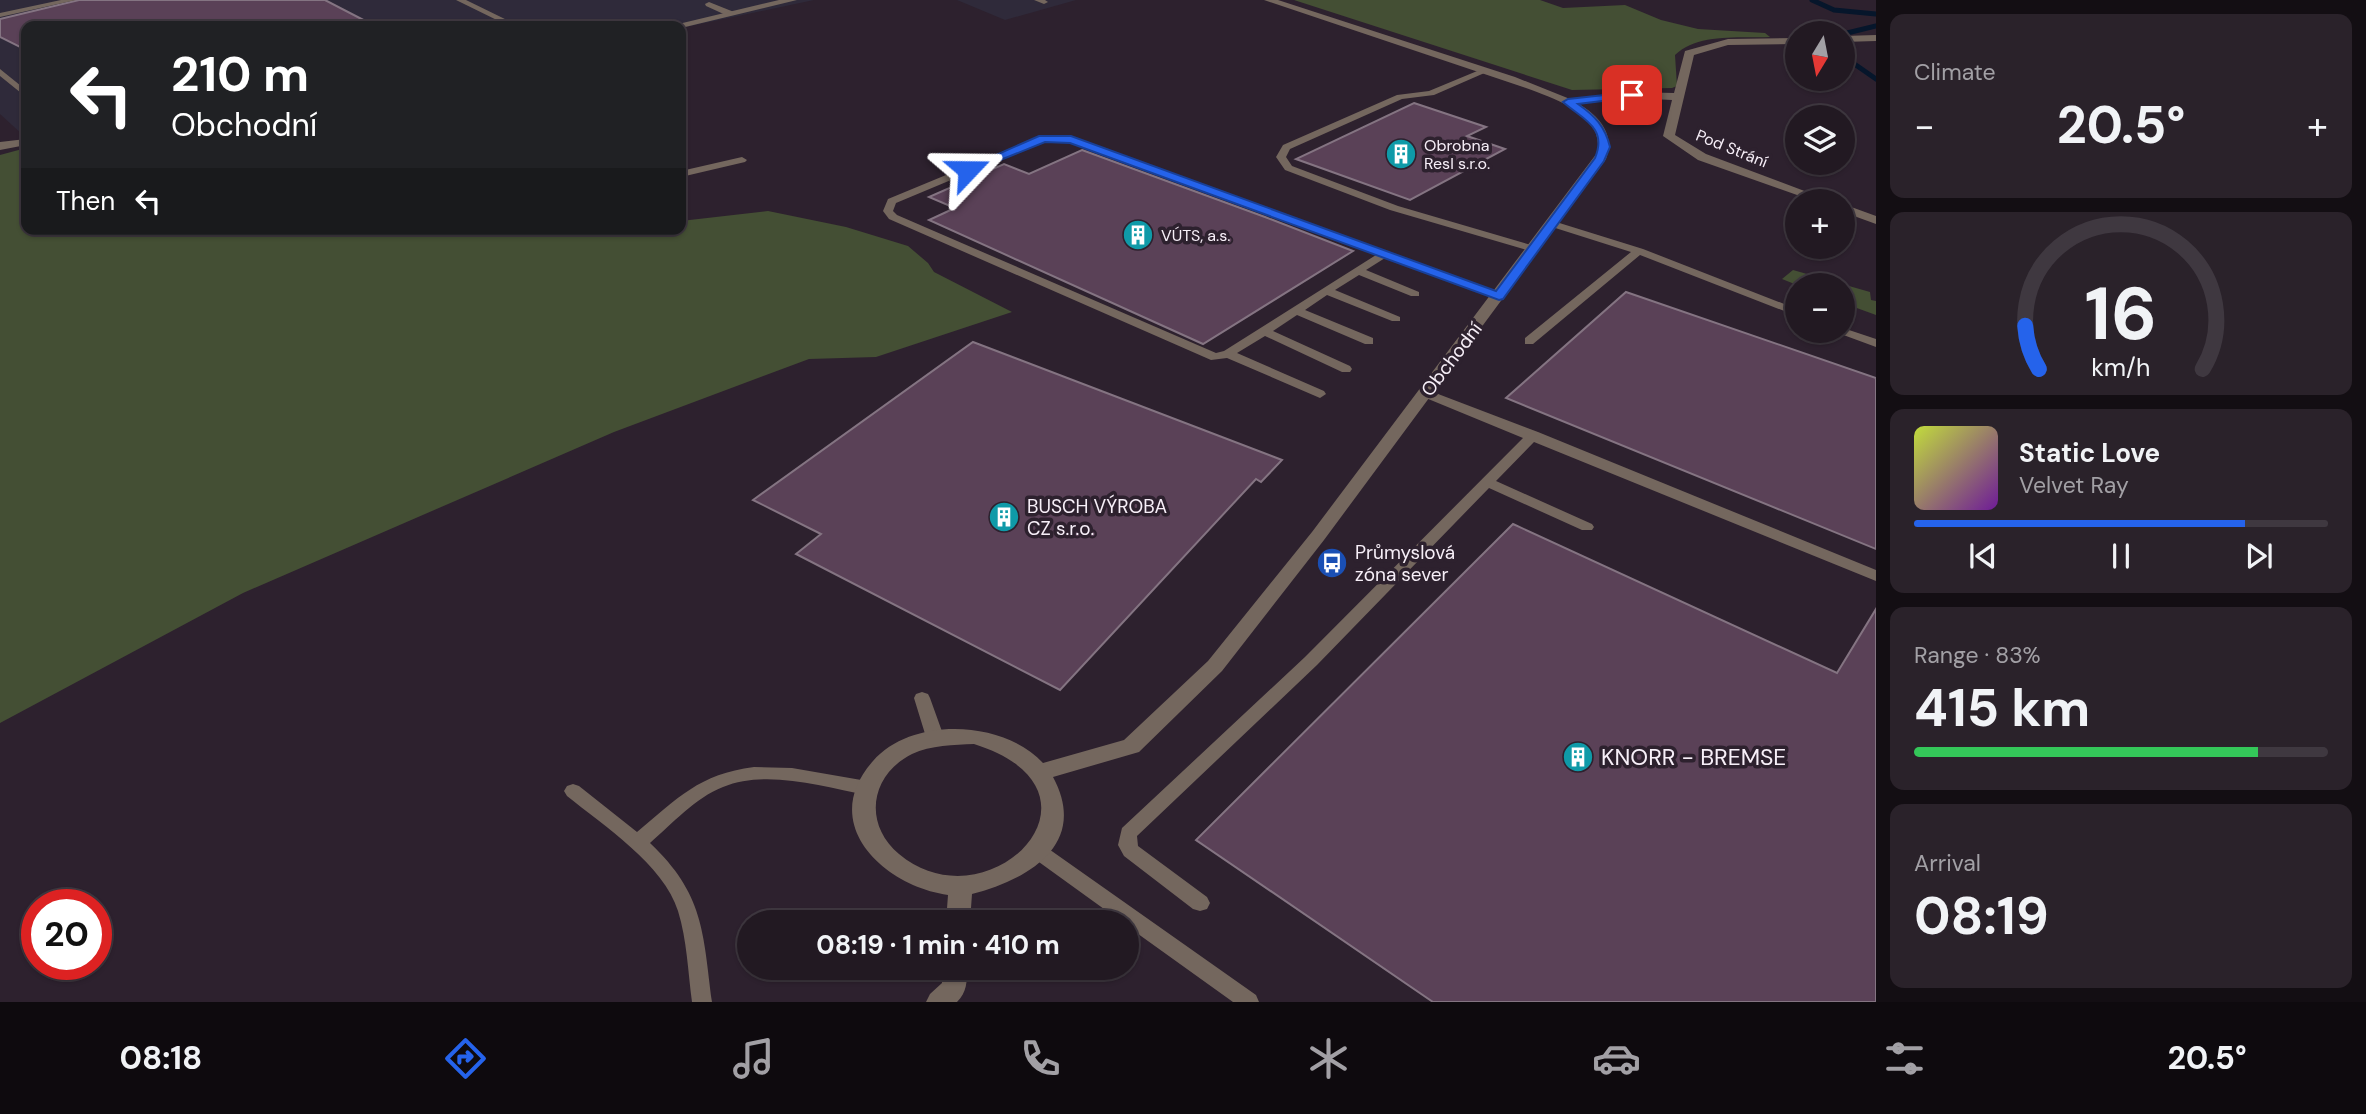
<!DOCTYPE html>
<html lang="en">
<head>
<meta charset="utf-8">
<style>
  :root { --surface:#221922; --page:#2a222a; --text:#f1f3f6; --muted:#a2a0a5; --line:#3f3840; --accent:#2563eb }
  body { margin:0; font-family:"DM Sans",sans-serif; background:var(--page); color:var(--text); height:100vh; display:flex; flex-direction:column; font-size:26px; white-space:nowrap }
  * { box-sizing:border-box; margin:0 }
  p { font-size:23px; color:var(--muted) }
  .icon { flex:none; width:38px; height:38px; fill:none; stroke:currentColor; stroke-width:2; stroke-linecap:round; stroke-linejoin:round }
  .map { position:relative; flex:1; overflow:hidden }
  .side { display:flex; flex-direction:column; gap:14px; padding:14px; background:#130e13; width:490px }
  .side>* { flex:none }
  .banner { position:absolute; left:21px; top:21px; width:665px; height:214px; border-radius:14px; box-shadow:0 2px 5px #0004,0 0 0 2px var(--line); background:#202124; color:#fff; overflow:hidden }
  .needle { width:46px; rotate:190deg }
  .controls { position:absolute; left:1785px; top:21px; display:grid; gap:14px }
  .controls a { display:grid; place-items:center; width:70px; height:70px; border-radius:50%; background:var(--surface); box-shadow:0 2px 5px #0004,0 0 0 2px var(--line); font-size:35px }
  .speed { position:absolute; left:21px; top:889px; display:flex; gap:14px; font-size:35px; font-weight:700; text-align:center }
  .speed>* { display:grid; place-content:center; width:91px; height:91px; border-radius:50%; background:var(--surface); box-shadow:0 2px 5px #0004,0 0 0 2px var(--line); line-height:1 }
  .speed .limit { border:10px solid #d22; background:#fff; color:#111 }
  .pin { position:absolute; display:grid; place-items:center; width:60px; height:60px; color:#fff; margin:-30px; border-radius:14px; box-shadow:0 4px 10px #0006 }
  .me { position:absolute; width:77px; margin:-38px; rotate:67deg; stroke-linejoin:round; filter:drop-shadow(0 0 5px #0008) }
  .turn { display:flex; align-items:center; gap:24px; height:147px; padding:0 35px; font-size:32px }
  .turn .icon { width:91px; height:91px; stroke-width:2.5 }
  .turn b { display:block; font-size:49px; line-height:60px }
  .then { display:flex; align-items:center; height:66px; padding:0 35px; background:#0003; gap:14px; font-size:26px }
  .big { font-size:52px; font-weight:700; line-height:1.1 }
  .side .widget { flex:1; display:flex; flex-direction:column; justify-content:center; gap:10px; min-width:0; padding:0 24px; border-radius:14px; background:var(--page) }
  .side .dial { align-items:center; gap:0 }
  .dial svg { height:182px; overflow:visible; fill:none; stroke:var(--line); stroke-width:7; stroke-linecap:round; text-anchor:middle }
  .dial text { fill:var(--text); stroke:none }
  .song { display:flex; align-items:center; gap:21px }
  .cover { width:84px; height:84px; border-radius:10px; background:linear-gradient(135deg,hsl(70 70% 55%),hsl(280 70% 35%)) }
  .played { height:7px; border-radius:4px; background:linear-gradient(90deg,var(--accent) 80%,var(--line) 80%) }
  .keys { display:flex; justify-content:space-around; direction:ltr }
  .heat { display:flex; justify-content:space-between; align-items:center; font-size:38px; direction:ltr }
  .charge { height:10px; border-radius:5px; background:linear-gradient(90deg,#34c759 83%,var(--line) 0) }
  .trip { position:absolute; left:737px; top:910px; width:402px; height:70px; border-radius:35px; background:var(--surface); box-shadow:0 2px 5px #0004,0 0 0 2px var(--line); font-weight:700; line-height:70px; text-align:center }
  .menu { display:flex; height:112px; justify-content:space-around; align-items:center; background:#0e0a0e; color:var(--muted) }
  .menu .icon { width:49px; height:49px }
  .menu .on { color:var(--accent) }
  .menu b { font-size:32px; color:var(--text) }
  main { display:flex; flex:1; min-height:0 }
  .map>svg:first-child { display:block }
  .commercial { fill:#2f2a3a }
  .green { fill:#444f34 }
  .lines { fill:none; stroke-linecap:round; stroke-linejoin:round }
  .stream { stroke:#06162b; stroke-width:5 }
  .building { fill:#5a4157; stroke:#847482; stroke-width:2 }
  .service { fill:#74675e; fill-rule:evenodd }
  .minor { fill:#74675e; fill-rule:evenodd }
  .route { fill:#2563eb; stroke:#184099; stroke-width:2 }
  .labels { text-anchor:middle; stroke-width:7; stroke-linejoin:round; paint-order:stroke }
  .far-poi-label { font-size:16px; fill:#f7eff8; stroke:#2d212e; text-anchor:start }
  .far-street-label { font-size:16px; fill:#f7eff8; stroke:#2d212e }
  .street-label { font-size:19px; fill:#f7eff8; stroke:#2d212e }
  .poi-label { font-size:19px; fill:#f7eff8; stroke:#2d212e; text-anchor:start }
  .near-poi-label { font-size:23px; fill:#f7eff8; stroke:#2d212e; text-anchor:start }
</style>
</head>
<body>
<main>
<div class="map">
<svg width="1876" height="1002" viewBox="0 0 1876 1002">
  <rect width="100%" height="100%" fill="#2d212e"/>
  <path class="commercial" d="M 0,0 L 814,0 L 681,28 L 681,26 L 26,26 L 26,145 L 18,146 L 24,136 L 0,114 Z
    M 957,0 L 1076,0 L 1005,20 Z"/>
  <path class="green" d="M 1294,0 L 1540,0 L 1563,8 L 1625,5 L 1661,20 L 1698,29 L 1765,33 L 1770,37 C 1740,38 1697,33 1675,55 L 1677,86 L 1672,88 L 1572,90 Z
    M 26,148 L 26,229 L 681,229 L 681,221 L 768,211 L 846,227 L 908,246 L 928,263 L 934,272 L 1012,312 L 876,357 L 809,359 L 614,432 L 243,593 L 0,723 L 0,155 Z
    M 1793,270 L 1870,292 L 1871,300 L 1876,301 L 1876,315 L 1843,303 L 1843,285 L 1797,285 L 1782,279 Z"/>
  <g class="lines">
    <path class="stream" d="M 1812,0 L 1834,10 L 1876,14
      M 1843,34 L 1876,26
      M 1843,47 L 1853,63 L 1876,79"/>
  </g>
  <path class="building" d="M 79,0 L 325,0 L 375,26 L 26,26 L 26,50 L 0,37 L 0,19 Z
    M 1414,103 L 1486,127 L 1467,136 L 1505,149 L 1410,200 L 1296,159 Z
    M 1082,150 L 1265,217 L 1353,251 L 1203,344 L 929,220 L 955,208 L 929,197 L 1004,164 L 1029,174 Z
    M 1626,292 L 1876,378 L 1876,549 L 1506,398 Z
    M 973,342 L 1282,460 L 1261,482 L 1256,479 L 1060,690 L 796,554 L 821,534 L 753,500 Z
    M 1513,524 L 1837,673 L 1876,609 L 1876,1002 L 1433,1002 L 1196,840 Z"/>
  <g class="lines">
    <path class="service" d="M 61,0 L 76,0 L 0,17 L 0,13 Z
      M 456,0 L 466,0 L 519,26 L 509,26 Z
      M 1034,0 L 1045,0 L 1048,2 L 1044,4 Z
      M 709,2 L 734,12 L 735,14 L 728,16 L 706,6 L 705,4 Z
      M 0,69 L 26,90 L 26,97 L 0,76 Z
      M 1482,69 L 1489,71 L 1434,95 L 1402,99 L 1290,149 L 1286,157 L 1292,166 L 1398,206 L 1538,247 L 1538,251 L 1530,251 L 1390,210 L 1285,170 L 1276,157 L 1283,145 L 1397,95 L 1429,91 Z
      M 1043,135 L 1074,138 L 1505,296 L 1503,298 L 1495,298 L 1385,258 L 1366,270 L 1419,292 L 1419,296 L 1411,296 L 1359,275 L 1335,290 L 1400,317 L 1400,321 L 1392,321 L 1327,295 L 1305,310 L 1373,338 L 1373,344 L 1365,344 L 1297,315 L 1273,331 L 1350,366 L 1352,369 L 1350,372 L 1342,372 L 1265,336 L 1237,353 L 1324,391 L 1326,394 L 1320,398 L 1227,358 L 1211,360 L 889,219 L 883,211 L 888,199 ZM 1044,141 L 1070,143 L 1376,255 L 1224,351 L 1216,353 L 897,215 L 893,211 L 896,203 Z
      M 742,157 L 747,160 L 745,162 L 681,177 L 681,171 Z
      M 1553,221 L 1643,249 L 1797,309 L 1797,316 L 1640,255 L 1533,344 L 1525,344 L 1525,338 L 1631,252 L 1549,226 L 1548,224 Z
      M 1843,328 L 1876,339 L 1876,347 L 1838,333 L 1836,331 L 1843,331 Z
      M 1425,389 L 1538,432 L 1876,570 L 1876,581 L 1534,442 L 1496,481 L 1592,524 L 1594,527 L 1592,530 L 1582,530 L 1489,488 L 1317,665 L 1137,836 L 1138,846 L 1207,897 L 1210,903 L 1207,909 L 1200,911 L 1193,909 L 1124,856 L 1118,845 L 1122,828 L 1305,657 L 1523,438 L 1421,396 L 1419,393 Z
      M 922,692 L 928,694 L 930,698 L 944,737 L 941,742 L 935,743 L 929,742 L 926,737 L 914,698 L 916,694 Z
      M 754,767 L 792,768 L 867,781 L 873,783 L 876,788 L 873,793 L 867,795 C 823,787 767,769 723,787 C 695,798 672,824 650,843 C 704,894 703,932 712,1002 L 692,1002 C 688,972 687,940 678,911 C 664,865 603,825 567,796 L 564,791 L 567,786 L 573,784 L 579,786 L 637,832 C 678,798 699,774 754,767 Z
      M 1039,844 L 1046,847 L 1256,995 L 1259,1002 L 1233,1002 L 1127,926 L 1127,922 L 1122,922 L 1032,857 L 1030,852 L 1032,847 Z"/>
    <path class="minor" d="M 779,0 L 797,0 L 681,28 L 670,26 Z
      M 1264,0 L 1278,0 L 1515,77 L 1570,99 L 1632,92 L 1674,93 L 1685,51 L 1728,39 L 1797,38 L 1797,44 L 1728,45 L 1694,55 L 1675,135 L 1706,154 L 1831,201 L 1814,201 L 1698,160 L 1663,136 L 1672,100 L 1632,98 L 1579,104 C 1600,117 1615,134 1606,159 L 1324,540 L 1222,671 L 1139,752 L 1053,777 C 1089,844 1029,879 972,894 L 970,922 L 946,922 L 948,895 C 884,886 817,824 873,761 C 912,716 1004,720 1043,763 L 1124,740 L 1208,661 L 1312,532 L 1597,153 C 1606,115 1553,98 1526,88 ZM 974,744 C 1124,791 989,929 899,854 C 863,824 870,775 912,754 C 931,745 954,745 974,744 Z
      M 1876,35 L 1876,41 L 1843,42 L 1843,36 Z
      M 26,139 L 26,145 L 0,150 L 0,142 Z
      M 1843,204 L 1876,216 L 1876,224 L 1843,212 Z
      M 943,968 L 967,968 C 967,982 967,992 957,1002 L 926,1002 L 930,994 L 942,983 Z"/>
  </g>
  <path class="route" d="M 1632,92 L 1637,95 L 1635,97 L 1578,104 C 1595,116 1605,126 1610,147 L 1604,161 L 1503,299 L 1499,300 L 1070,143 L 1045,142 L 971,172 L 962,170 L 1039,136 L 1071,136 L 1496,291 L 1595,158 C 1608,127 1582,119 1563,102 L 1568,99 Z"/>
  <defs>
    <g id="building-disc" transform="scale(1.575)"><circle r="9.5" fill="#0f9aa8" stroke="#2d212e"/><path d="M-4-6H4V6H1V3H-1V6H-4ZM-2.5-4.3h1.7v1.8h-1.7ZM.8-4.3h1.7v1.8H.8ZM-2.5-1h1.7V.8h-1.7ZM.8-1h1.7V.8H.8Z" fill="#fff"/></g>
    <g id="bus-disc" transform="scale(1.575)"><circle r="9.5" fill="#1a4fb4" stroke="#2d212e"/><path d="M-5-6H5V4H4V6H2V4H-2V6H-4V4H-5ZM-3.5-4V0h7V-4ZM-3.5 1.2v1.5H-2V1.2ZM2 1.2v1.5H3.5V1.2Z" fill="#fff"/></g>
  </defs>
  <g fill-rule="evenodd">
    <use href="#building-disc" x="1401" y="154"/>
    <use href="#building-disc" x="1138" y="235"/>
    <use href="#building-disc" x="1004" y="517"/>
    <use href="#bus-disc" x="1332" y="563"/>
    <use href="#building-disc" x="1578" y="757"/>
  </g>
  <g class="labels">
    <g class="far-poi-label">
      <text x="1424" y="151">Obrobna<tspan x="1424" dy="18">Resl s.r.o.</tspan></text>
      <text x="1161" y="241">VÚTS, a.s.</text>
    </g>
    <g class="far-street-label">
      <text transform="translate(1732 148) rotate(22)" y="6">Pod Strání</text>
    </g>
    <g class="street-label">
      <text transform="translate(1451 359) rotate(-53)" y="7">Obchodní</text>
    </g>
    <g class="poi-label">
      <text x="1027" y="513">BUSCH VÝROBA<tspan x="1027" dy="22">CZ s.r.o.</tspan></text>
      <text x="1355" y="559">Průmyslová<tspan x="1355" dy="22">zóna sever</tspan></text>
    </g>
    <g class="near-poi-label">
      <text x="1601" y="765">KNORR - BREMSE</text>
    </g>
  </g>
</svg>
<div class="controls">
<a><svg class="needle" viewBox="-14 -14 28 28"><path d="M0-13l5 13h-10z" fill="#e53935"/><path d="M0 13l5-13h-10z" fill="#a2a0a5"/></svg></a>
<a><svg class="icon" aria-label="layers" viewBox="0 0 24 24"><path d="M12 4l9 5-9 5-9-5zM3 14l9 5 9-5"/></svg></a>
<a>+</a>
<a>−</a>
</div>
<div class="speed"><div class="limit">20</div></div>
<div class="pin" style="left:1632px;top:95px;background:#d93025"><svg class="icon" aria-label="arrive" viewBox="0 0 24 24"><path d="M6 21V4h12l-3 4 3 4H6"/></svg></div>
<svg class="me" style="left:968px;top:170px" viewBox="-20 -20 40 40"><path d="M0-17L14 15 0 8-14 15z" fill="#2563eb" stroke="#fff" stroke-width="4"/></svg>
<div class="trip">08:19 · 1 min · 410 m</div>
<div class="banner">
<div class="turn"><svg class="icon" aria-label="left" viewBox="0 0 24 24"><path d="M17 20v-9H6M10 6l-5 5 5 5"/></svg><div><b>210 m</b>Obchodní</div></div>
<div class="then">Then<svg class="icon" aria-label="left" viewBox="0 0 24 24"><path d="M17 20v-9H6M10 6l-5 5 5 5"/></svg></div>
</div>
</div>
<section class="side">
<div class="widget"><p>Climate</p>
<div class="heat"><a>−</a><b class="big">20.5°</b><a>+</a></div>
</div>
<div class="widget dial"><svg viewBox="0 0 100 80">
<path d="M14 69A42 42 0 1 1 86 69"/>
<path d="M14 69A42 42 0 0 1 8 50" stroke="#2563eb"/>
<text x="50" y="56" font-size="32" font-weight="700">16</text>
<text x="50" y="72" font-size="11">km/h</text>
</svg></div>
<div class="widget">
<div class="song"><i class="cover"></i><div><b>Static Love</b><p>Velvet Ray</p></div></div>
<div class="played"></div>
<div class="keys"><svg class="icon" aria-label="previous" viewBox="0 0 24 24"><path d="M18 5L8 12l10 7zM5 5v14"/></svg><svg class="icon" aria-label="pause" viewBox="0 0 24 24"><path d="M8 5v14M16 5v14"/></svg><svg class="icon" aria-label="next" viewBox="0 0 24 24"><path d="M6 5l10 7-10 7zM19 5v14"/></svg></div>
</div>
<div class="widget"><p>Range · 83%</p><b class="big">415 km</b><div class="charge"></div></div>
<div class="widget"><p>Arrival</p><b class="big">08:19</b></div>
</section>
</main>
<nav class="menu">
<b>08:18</b>
<svg class="icon on" aria-label="directions" viewBox="0 0 24 24"><path d="M12 3l9 9-9 9-9-9zM9 14v-3h6M13 9l2 2-2 2"/></svg>
<svg class="icon" aria-label="music" viewBox="0 0 24 24"><path d="M9 18V5l10-2v13"/><circle cx="6" cy="18" r="3"/><circle cx="16" cy="16" r="3"/></svg>
<svg class="icon" aria-label="phone" viewBox="0 0 24 24"><path d="M5 4h4l2 5-3 2q2 4 5 5l2-3 5 2v4C11 20 4 13 5 4z"/></svg>
<svg class="icon" aria-label="climate" viewBox="0 0 24 24"><path d="M12 3v18M4 7l16 10M4 17L20 7"/></svg>
<svg class="icon" aria-label="car" viewBox="0 0 24 24"><path d="M5 17H2v-5l4-1 3-4h7l3 4 3 1v5h-3M9 17h6M6 11h13"/><circle cx="7" cy="17" r="2"/><circle cx="17" cy="17" r="2"/></svg>
<svg class="icon" aria-label="filters" viewBox="0 0 24 24"><path d="M4 7h16M4 17h16"/><circle cx="9" cy="7" r="2"/><circle cx="15" cy="17" r="2"/></svg>
<b>20.5°</b>
</nav>
</body>
</html>
